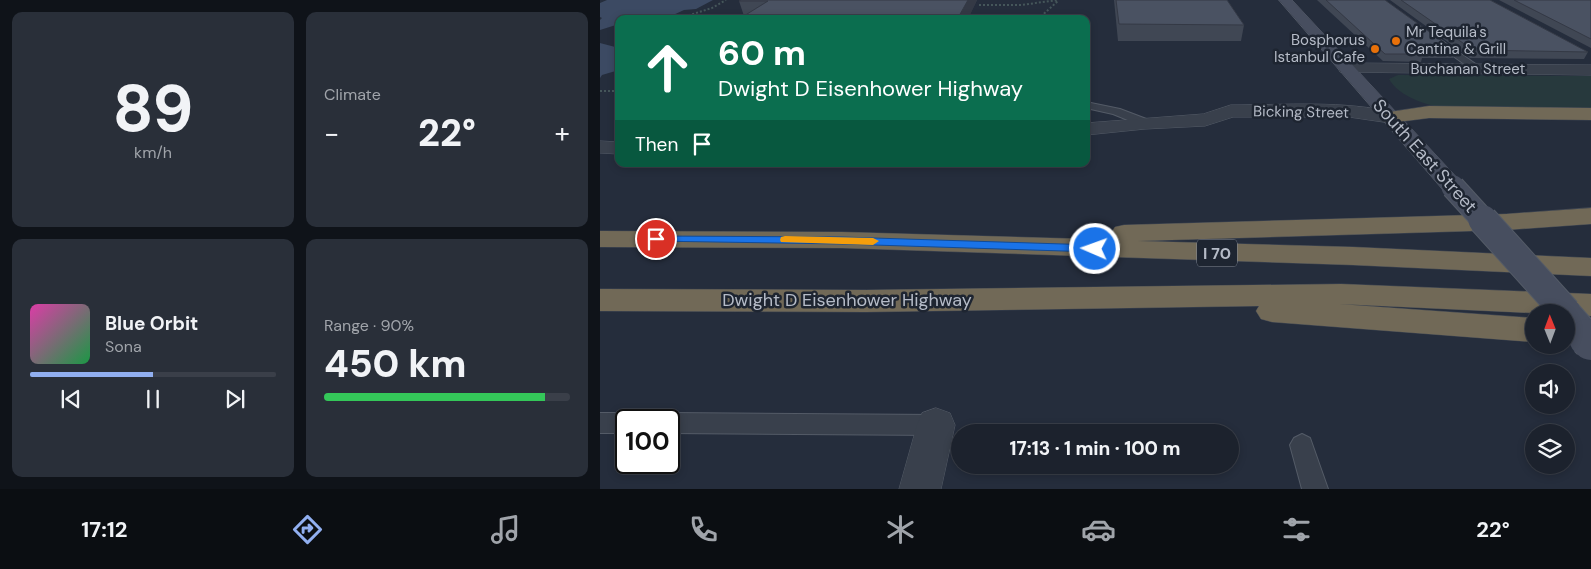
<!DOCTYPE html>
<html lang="en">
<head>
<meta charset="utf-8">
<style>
  :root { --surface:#1c222d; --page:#292f39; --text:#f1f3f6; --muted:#a0a4aa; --line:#3a3f49; --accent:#91aff0 }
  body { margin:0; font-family:"DM Sans",sans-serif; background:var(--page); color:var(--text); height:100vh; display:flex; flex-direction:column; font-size:19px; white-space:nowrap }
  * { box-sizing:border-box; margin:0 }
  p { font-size:16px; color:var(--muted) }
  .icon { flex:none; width:28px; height:28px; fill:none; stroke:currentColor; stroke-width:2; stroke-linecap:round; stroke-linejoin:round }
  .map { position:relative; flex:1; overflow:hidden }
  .details { display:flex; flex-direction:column; gap:12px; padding:12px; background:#0f1319; width:600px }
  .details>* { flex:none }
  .banner { position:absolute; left:15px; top:15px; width:475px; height:152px; border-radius:10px; box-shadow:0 2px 8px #0003,0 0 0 1px var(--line); background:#0b6e4f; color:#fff; overflow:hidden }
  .needle { width:32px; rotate:359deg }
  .controls { position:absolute; left:925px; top:304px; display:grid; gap:10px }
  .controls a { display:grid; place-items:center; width:50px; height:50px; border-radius:50%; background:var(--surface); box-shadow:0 2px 8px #0003,0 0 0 1px var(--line); font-size:25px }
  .speed { position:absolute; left:15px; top:409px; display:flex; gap:10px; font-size:25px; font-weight:700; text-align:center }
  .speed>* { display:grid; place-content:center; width:65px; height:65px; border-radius:50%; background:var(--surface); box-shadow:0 2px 8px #0003,0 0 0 1px var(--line); line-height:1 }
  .speed .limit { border:2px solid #111; border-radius:8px; background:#fff; color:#111 }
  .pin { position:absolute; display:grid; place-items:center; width:42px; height:42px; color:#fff; margin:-21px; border:2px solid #fff; border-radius:50%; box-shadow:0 1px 5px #0007 }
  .me { position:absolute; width:55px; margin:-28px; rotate:272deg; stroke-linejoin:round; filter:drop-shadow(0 0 4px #0008) }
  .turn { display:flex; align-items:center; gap:18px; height:105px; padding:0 20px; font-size:22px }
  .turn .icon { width:65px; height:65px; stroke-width:2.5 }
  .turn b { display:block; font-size:35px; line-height:42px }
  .then { display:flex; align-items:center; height:48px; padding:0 20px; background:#0003; gap:10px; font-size:19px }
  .big { font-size:38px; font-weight:800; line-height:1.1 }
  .details .widget { flex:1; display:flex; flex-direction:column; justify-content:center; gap:8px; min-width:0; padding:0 18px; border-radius:10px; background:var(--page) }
  .details .dial { align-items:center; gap:0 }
  .dial b { font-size:65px; line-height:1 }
  .song { display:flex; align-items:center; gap:15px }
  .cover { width:60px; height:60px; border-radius:8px; background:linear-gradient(135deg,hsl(320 70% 55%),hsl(140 70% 35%)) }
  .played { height:5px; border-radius:2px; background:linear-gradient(90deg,var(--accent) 50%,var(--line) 50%) }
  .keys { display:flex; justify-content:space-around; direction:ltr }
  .heat { display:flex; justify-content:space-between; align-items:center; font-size:28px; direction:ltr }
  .charge { height:8px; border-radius:4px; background:linear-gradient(90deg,#34c759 90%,var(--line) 0) }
  .details .tiles { flex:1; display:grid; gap:12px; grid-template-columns:repeat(2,1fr) }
  .trip { position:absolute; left:351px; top:424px; width:288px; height:50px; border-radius:25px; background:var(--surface); box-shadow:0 2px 8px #0003,0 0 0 1px var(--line); font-weight:800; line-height:50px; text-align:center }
  .tabs { display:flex; height:80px; justify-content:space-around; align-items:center; background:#0b0e12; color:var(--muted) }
  .tabs .icon { width:35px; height:35px }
  .tabs .on { color:var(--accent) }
  .tabs b { font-size:22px; color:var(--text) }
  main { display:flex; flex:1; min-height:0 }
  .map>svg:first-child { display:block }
  .green { fill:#27393d }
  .water { fill:#3c4a63 }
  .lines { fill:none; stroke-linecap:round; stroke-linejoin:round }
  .lane-casing { stroke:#545b67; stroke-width:2 }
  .street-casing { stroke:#545b67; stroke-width:1 }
  .secondary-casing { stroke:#545b67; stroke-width:1 }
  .highway-casing { stroke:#414854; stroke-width:1 }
  .path { stroke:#45565a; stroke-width:2; stroke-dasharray:2 2; stroke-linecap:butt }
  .lane { fill:#39404c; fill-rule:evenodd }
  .street { fill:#39404c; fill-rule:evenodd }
  .secondary { fill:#474e5f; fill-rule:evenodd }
  .highway { fill:#716957; fill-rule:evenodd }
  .secondary-bridge-far2-casing { stroke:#545b67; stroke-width:25; stroke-linecap:butt }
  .secondary-bridge-far1-casing { stroke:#545b67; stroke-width:31; stroke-linecap:butt }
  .secondary-bridge-casing { stroke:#545b67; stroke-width:39; stroke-linecap:butt }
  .secondary-bridge-far2 { stroke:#474e5f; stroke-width:23 }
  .secondary-bridge-far1 { stroke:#474e5f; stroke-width:29 }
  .secondary-bridge { stroke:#474e5f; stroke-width:38 }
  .wall { fill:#404754 }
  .shaded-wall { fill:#343945 }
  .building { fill:#4a5262; stroke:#343945 }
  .route { fill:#1a73e8; stroke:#114b97 }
  .slow { fill:#f59e0b }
  .food-dot { fill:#e8710a; stroke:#1e2531; stroke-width:2 }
  .labels { text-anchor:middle; stroke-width:5; stroke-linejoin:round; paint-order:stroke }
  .far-poi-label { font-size:15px; fill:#b5bbc7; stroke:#1e2531; text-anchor:start }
  .far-street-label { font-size:15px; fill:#b5bbc7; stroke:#1e2531 }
  .shield { fill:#1e2531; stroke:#888e9a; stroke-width:1 }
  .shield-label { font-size:16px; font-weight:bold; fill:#b5bbc7 }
  .street-label { font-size:18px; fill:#b5bbc7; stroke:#1e2531 }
</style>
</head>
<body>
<main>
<section class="details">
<div class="tiles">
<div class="widget dial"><b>89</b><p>km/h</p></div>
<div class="widget"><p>Climate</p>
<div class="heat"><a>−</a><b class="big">22°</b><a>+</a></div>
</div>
<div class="widget">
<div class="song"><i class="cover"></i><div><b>Blue Orbit</b><p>Sona</p></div></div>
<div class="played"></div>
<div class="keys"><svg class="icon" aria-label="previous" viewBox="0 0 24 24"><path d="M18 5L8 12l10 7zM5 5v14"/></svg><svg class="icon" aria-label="pause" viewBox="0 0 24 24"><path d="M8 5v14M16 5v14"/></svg><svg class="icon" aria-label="next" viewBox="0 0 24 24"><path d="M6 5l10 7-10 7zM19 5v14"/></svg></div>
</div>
<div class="widget"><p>Range · 90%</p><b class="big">450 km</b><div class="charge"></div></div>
</div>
</section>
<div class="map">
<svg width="991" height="489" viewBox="0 0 991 489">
  <rect width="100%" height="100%" fill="#252d3c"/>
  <path class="green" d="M 798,75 L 991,76 L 991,108 L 837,107 C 820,102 799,96 789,79 Z"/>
  <path class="water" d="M 7,0 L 113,0 L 96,9 L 84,10 L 71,16 L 19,19 L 19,24 L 0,30 L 0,20 L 2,18 L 0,17 L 0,3 Z
    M 0,43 L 19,48 L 19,70 L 2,75 L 0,78 Z"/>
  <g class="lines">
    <g class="lane-casing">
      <path id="lane" d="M 838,38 L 880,67 L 880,71 L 874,71 L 835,43 L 834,41 Z
        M 486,102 L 520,109 L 549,120 L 551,123 L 545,127 L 513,114 L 486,108 Z
        M 0,413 L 26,413 L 34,416 L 36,420 L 26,420 L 26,433 L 0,433 Z
        M 69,413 L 336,415 L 344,418 L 347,425 L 344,432 L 336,435 L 69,433 L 69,420 L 59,420 L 61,416 Z
        M 702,434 L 710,438 L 728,489 L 702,489 L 690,445 L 694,438 Z"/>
    </g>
    <g class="street-casing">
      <path id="street" d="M 746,63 L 991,65 L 991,75 L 740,72 L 738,68 L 740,64 Z
        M 631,105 C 686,105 744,100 797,113 L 800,117 L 797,121 L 790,123 L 749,117 L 633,117 L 605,126 L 545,129 L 486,135 L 486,123 L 603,114 Z
        M 0,141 L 19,142 L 19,154 L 0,153 Z
        M 336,408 L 350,413 L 355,425 L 341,489 L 299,489 L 317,425 L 322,413 Z"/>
    </g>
    <g class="secondary-casing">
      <path id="secondary" d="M 679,0 L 692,0 L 861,182 L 865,187 L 861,192 L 853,194 L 845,192 Z"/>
    </g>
    <g class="highway-casing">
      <path id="highway" d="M 829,106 L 991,108 L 991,120 L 829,118 L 790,123 L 783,121 L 780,117 L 783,113 Z
        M 991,208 L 991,224 L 906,230 L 538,241 L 753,247 L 991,258 L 991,276 L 753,265 L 242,248 L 0,247 L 0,231 L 242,232 L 520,240 L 515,239 L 511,233 L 515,227 L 524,225 L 906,214 Z
        M 741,284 L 991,294 L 991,316 L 966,315 L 966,312 L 934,313 L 739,304 L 934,318 L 934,342 L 672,322 L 661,319 L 656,311 L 659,306 L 266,312 L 0,311 L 0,289 L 266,290 Z"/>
    </g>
    <path class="path" d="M 379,5 L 421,5 L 458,0
      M 77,19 L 112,8 L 126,0
      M 438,19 L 458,1
      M 0,91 L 19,91"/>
    <use href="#lane" class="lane"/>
    <use href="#street" class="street"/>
    <use href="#secondary" class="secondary"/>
    <use href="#highway" class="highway"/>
    <g class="secondary-bridge-far2-casing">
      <path id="secondary-bridge-far2" d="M 853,187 L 884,221"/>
    </g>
    <g class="secondary-bridge-far1-casing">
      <path id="secondary-bridge-far1" d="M 883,220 L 966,312
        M 966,313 L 989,339"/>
    </g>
    <g class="secondary-bridge-casing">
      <path id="secondary-bridge" d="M 988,338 L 991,341"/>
    </g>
    <use href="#secondary-bridge-far2" class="secondary-bridge-far2"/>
    <use href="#secondary-bridge-far1" class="secondary-bridge-far1"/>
    <use href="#secondary-bridge" class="secondary-bridge"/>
  </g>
  <path class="wall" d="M 141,0 L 377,0 L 369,16 L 419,16 L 419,19 L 139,19 L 144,16 L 139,1 Z
    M 514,0 L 627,0 L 644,25 L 641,41 L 518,41 Z
    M 717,0 L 785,0 L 856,51 L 853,58 L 822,58 L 821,62 L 783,61 Z
    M 790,0 L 890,0 L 988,52 L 984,59 L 870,58 Z
    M 899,0 L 991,0 L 991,48 Z"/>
  <path class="shaded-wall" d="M 368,0 L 377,0 L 368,19 L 359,16 Z"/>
  <path class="building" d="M 141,0 L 368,0 L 359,16 L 419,16 L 418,19 L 139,19 L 168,1 L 139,1 Z
    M 516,0 L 627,0 L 644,25 L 519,24 Z
    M 726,0 L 785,0 L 856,51 L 822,51 L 824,54 L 785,54 Z
    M 801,0 L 890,0 L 988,52 L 873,50 Z
    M 914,0 L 991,0 L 991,39 Z"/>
  <path class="route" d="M 56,236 L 242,237 L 495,245 L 500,249 L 495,252 L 242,244 L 52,241 L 50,239 Z"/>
  <path class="slow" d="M 185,236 L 273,238 L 279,241 L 273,245 L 181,242 L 180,240 L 181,237 Z"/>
  <g class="food-dot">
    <circle cx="796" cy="41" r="5"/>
    <circle cx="775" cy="49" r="5"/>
  </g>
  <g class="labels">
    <g class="far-poi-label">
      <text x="806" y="37">Mr Tequila's<tspan x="806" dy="17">Cantina &amp; Grill</tspan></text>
      <text x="765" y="45" text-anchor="end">Bosphorus<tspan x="765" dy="17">Istanbul Cafe</tspan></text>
    </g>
    <g class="far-street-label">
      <text x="868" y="74">Buchanan Street</text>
      <text transform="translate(701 112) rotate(1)" y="5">Bicking Street</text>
    </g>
    <rect class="shield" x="597" y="239.5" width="40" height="27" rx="4"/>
    <g class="shield-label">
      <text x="617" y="259">I 70</text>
    </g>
    <g class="street-label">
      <text transform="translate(825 156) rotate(48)" y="6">South East Street</text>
      <text x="247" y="306">Dwight D Eisenhower Highway</text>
    </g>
  </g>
</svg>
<div class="controls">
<a><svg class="needle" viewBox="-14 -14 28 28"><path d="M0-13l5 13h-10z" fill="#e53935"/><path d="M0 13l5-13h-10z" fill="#a0a4aa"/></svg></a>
<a><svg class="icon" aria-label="sound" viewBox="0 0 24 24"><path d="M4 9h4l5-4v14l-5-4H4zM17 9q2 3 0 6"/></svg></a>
<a><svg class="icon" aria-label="layers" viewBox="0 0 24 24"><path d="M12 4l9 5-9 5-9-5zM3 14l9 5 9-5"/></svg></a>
</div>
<div class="speed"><div class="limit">100</div></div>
<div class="pin" style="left:56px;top:239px;background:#d93025"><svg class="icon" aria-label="arrive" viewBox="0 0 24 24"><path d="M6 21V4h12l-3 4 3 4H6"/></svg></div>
<svg class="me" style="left:495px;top:249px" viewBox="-20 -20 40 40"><circle r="17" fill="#1a73e8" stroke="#fff" stroke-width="3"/><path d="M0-11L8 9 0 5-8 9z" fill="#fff"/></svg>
<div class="trip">17:13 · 1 min · 100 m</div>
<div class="banner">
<div class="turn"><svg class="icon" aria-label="ahead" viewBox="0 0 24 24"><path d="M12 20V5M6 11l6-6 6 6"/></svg><div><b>60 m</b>Dwight D Eisenhower Highway</div></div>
<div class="then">Then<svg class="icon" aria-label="arrive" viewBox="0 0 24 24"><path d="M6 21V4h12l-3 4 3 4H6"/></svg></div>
</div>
</div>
</main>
<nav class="tabs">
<b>17:12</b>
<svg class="icon on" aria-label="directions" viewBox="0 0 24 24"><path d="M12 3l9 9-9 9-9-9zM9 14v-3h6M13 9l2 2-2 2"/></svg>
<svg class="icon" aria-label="music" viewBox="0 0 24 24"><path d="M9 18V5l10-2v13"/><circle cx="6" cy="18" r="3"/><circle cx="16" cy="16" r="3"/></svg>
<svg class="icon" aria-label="phone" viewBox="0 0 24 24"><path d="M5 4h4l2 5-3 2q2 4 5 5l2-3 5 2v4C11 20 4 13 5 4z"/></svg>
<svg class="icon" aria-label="climate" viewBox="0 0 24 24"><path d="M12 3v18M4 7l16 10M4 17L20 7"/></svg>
<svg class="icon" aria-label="car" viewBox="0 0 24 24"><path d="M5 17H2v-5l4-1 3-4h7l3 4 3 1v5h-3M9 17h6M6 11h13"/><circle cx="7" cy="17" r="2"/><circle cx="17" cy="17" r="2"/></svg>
<svg class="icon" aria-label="filters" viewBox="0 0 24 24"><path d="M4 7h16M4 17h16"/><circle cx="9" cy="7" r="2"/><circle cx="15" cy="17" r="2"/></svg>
<b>22°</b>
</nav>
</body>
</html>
